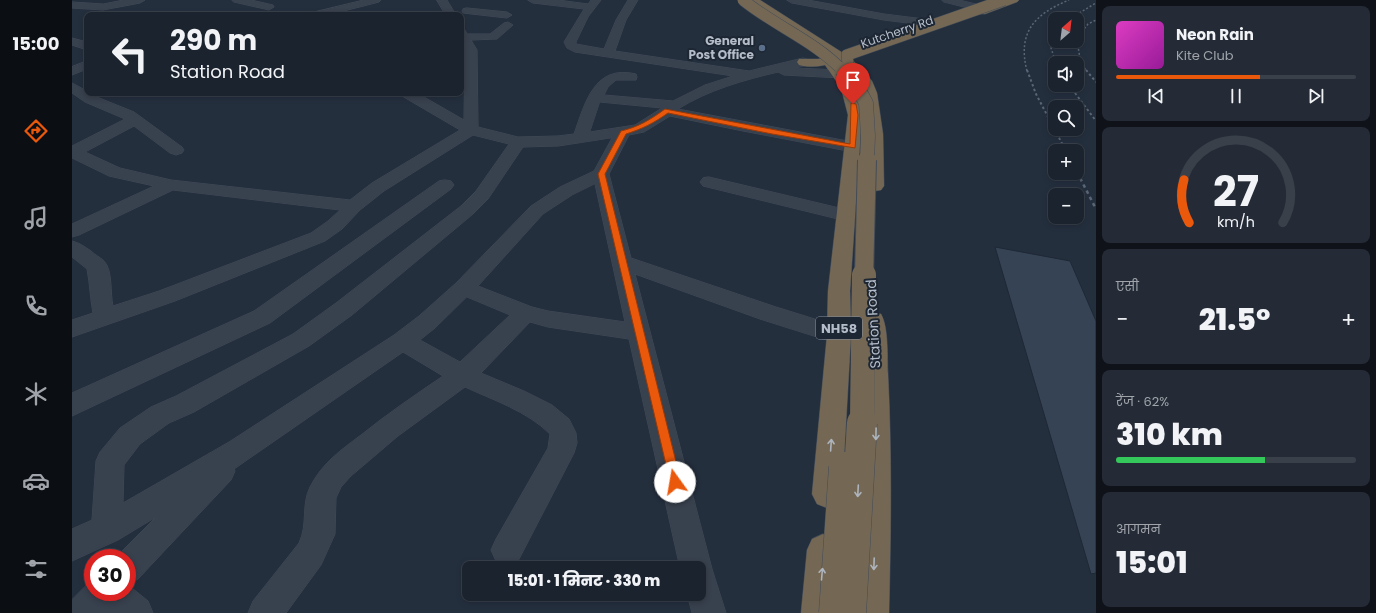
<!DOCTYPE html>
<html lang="hi">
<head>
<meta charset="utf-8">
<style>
  :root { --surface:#1b232e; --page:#242b36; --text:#f1f3f6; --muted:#a0a4aa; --line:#39404a; --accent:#ea580c }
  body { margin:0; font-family:Poppins,"Noto Sans Devanagari",sans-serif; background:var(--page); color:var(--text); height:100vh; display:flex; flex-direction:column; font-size:15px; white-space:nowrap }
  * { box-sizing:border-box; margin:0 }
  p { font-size:13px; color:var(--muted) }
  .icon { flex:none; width:22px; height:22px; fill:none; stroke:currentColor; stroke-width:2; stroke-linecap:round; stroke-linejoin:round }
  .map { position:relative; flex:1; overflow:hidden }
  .details { display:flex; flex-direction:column; gap:6px; padding:6px; background:#0f1319; width:280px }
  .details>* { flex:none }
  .guide { position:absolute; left:12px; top:12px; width:380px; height:84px; border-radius:8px; box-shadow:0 2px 6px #0003,0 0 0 1px var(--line); background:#1b232e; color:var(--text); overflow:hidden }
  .needle { width:26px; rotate:28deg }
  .tools { position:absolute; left:976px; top:12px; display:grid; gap:8px }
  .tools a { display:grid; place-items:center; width:36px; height:36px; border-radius:8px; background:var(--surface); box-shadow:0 2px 6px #0003,0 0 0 1px var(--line); font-size:20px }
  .speed { position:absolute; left:12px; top:549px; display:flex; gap:8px; font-size:20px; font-weight:700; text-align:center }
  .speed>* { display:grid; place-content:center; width:52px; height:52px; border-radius:50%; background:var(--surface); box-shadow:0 2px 6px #0003,0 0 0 1px var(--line); line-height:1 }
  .speed .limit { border:6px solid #d22; background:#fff; color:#111 }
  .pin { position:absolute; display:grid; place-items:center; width:34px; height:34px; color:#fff; margin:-41px -17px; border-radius:50% 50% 50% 0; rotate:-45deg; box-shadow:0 0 4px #0007 }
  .pin .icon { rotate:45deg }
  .me { position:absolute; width:44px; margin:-22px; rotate:347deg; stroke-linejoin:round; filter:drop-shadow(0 0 3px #0008) }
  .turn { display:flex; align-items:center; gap:14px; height:84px; padding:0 20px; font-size:18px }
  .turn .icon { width:52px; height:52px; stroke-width:2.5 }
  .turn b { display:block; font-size:28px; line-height:34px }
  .big { font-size:30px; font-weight:800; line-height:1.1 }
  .details .tile { flex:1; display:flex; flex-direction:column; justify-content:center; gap:6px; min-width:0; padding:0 14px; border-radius:8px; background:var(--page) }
  .details .dial { align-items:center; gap:0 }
  .dial svg { height:104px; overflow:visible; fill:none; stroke:var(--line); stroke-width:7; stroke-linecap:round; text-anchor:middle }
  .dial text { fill:var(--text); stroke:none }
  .song { display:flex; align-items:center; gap:12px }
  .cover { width:48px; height:48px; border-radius:6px; background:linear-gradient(135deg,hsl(310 70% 55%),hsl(300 70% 35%)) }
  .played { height:4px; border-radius:2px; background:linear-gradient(90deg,var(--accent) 60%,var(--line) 60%) }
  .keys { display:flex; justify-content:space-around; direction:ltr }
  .heat { display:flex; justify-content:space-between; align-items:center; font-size:22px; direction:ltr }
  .charge { height:6px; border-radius:3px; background:linear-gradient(90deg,#34c759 62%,var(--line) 0) }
  .trip { position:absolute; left:390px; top:561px; width:244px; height:40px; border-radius:8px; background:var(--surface); box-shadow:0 2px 6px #0003,0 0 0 1px var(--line); font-weight:800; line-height:40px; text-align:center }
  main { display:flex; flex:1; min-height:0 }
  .tabs { display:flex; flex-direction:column; width:72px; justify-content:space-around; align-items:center; background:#0b0e12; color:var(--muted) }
  .tabs .icon { width:28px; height:28px }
  .tabs .active { color:var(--accent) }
  .tabs b { font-size:18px; color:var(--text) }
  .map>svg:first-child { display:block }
  .building { fill:#364354; stroke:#1f2835 }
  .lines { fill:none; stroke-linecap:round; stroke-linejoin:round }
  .minor-casing { stroke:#414a57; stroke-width:1 }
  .highway-casing { stroke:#434c59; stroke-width:1 }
  .minor { fill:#38414e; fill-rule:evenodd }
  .highway { fill:#746855; fill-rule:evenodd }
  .rail-far2 { stroke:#5a6575; stroke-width:1.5; stroke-dasharray:2 2; stroke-linecap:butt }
  .rail-far1 { stroke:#5a6575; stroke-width:2; stroke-dasharray:2.5 2.5; stroke-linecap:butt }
  .rail { stroke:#5a6575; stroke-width:2.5; stroke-dasharray:3.5 3.5; stroke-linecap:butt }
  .highway-bridge-far4-casing { stroke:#434c59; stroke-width:12; stroke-linecap:butt }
  .highway-bridge-far3-casing { stroke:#434c59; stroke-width:15; stroke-linecap:butt }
  .highway-bridge-far2-casing { stroke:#434c59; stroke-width:20; stroke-linecap:butt }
  .highway-bridge-far1-casing { stroke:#434c59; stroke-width:24; stroke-linecap:butt }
  .highway-bridge-casing { stroke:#434c59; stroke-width:31; stroke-linecap:butt }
  .highway-bridge-far4 { stroke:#746855; stroke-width:11 }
  .highway-bridge-far3 { stroke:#746855; stroke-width:14 }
  .highway-bridge-far2 { stroke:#746855; stroke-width:18 }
  .highway-bridge-far1 { stroke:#746855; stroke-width:24 }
  .highway-bridge { stroke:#746855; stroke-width:30 }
  .oneway { stroke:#aeb4bd }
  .route { fill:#ea580c; stroke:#983908 }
  .service-dot { fill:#5c6f8a; stroke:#1d2633; stroke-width:1.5 }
  .labels { text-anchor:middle; stroke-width:4; stroke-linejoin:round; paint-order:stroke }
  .far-street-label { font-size:12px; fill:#b4bcc9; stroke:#1d2633 }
  .far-poi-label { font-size:12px; font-weight:bold; fill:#b4bcc9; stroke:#1d2633; text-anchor:end }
  .shield { fill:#1d2633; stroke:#878f9c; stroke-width:1 }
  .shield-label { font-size:13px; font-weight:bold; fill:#b4bcc9 }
  .street-label { font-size:14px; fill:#b4bcc9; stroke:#1d2633 }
</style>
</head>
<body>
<main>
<nav class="tabs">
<b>15:00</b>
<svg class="icon active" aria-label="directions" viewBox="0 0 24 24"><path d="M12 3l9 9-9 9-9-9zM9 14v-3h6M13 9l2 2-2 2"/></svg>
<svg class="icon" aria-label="music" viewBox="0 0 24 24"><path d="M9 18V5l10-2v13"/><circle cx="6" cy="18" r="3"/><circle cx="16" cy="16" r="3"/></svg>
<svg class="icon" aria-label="phone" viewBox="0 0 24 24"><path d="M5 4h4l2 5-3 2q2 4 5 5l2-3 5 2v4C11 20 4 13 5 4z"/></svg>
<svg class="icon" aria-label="climate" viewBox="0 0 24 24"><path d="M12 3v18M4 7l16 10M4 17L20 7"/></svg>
<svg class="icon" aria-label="car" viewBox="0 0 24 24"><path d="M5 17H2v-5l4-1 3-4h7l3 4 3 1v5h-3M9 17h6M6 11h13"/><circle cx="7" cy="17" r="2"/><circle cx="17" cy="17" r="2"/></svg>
<svg class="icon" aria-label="filters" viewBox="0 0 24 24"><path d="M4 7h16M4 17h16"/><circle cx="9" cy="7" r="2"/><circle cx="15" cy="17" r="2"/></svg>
</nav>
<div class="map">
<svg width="1024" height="613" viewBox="0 0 1024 613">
  <rect width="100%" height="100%" fill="#242f3e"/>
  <path class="building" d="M 923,247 L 998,261 L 1024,321 L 1024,573 L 1019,574 Z"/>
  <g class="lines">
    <g class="minor-casing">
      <path id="minor" d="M 52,0 L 73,0 L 68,3 L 31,10 L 0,8 L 0,2 L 31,4 Z
        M 160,0 L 179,0 L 201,5 L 202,7 L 197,10 L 162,2 Z
        M 292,0 L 309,0 L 307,2 L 256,15 L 238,15 L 239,13 Z
        M 365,0 L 375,0 L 384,15 L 374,15 Z
        M 456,0 L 486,0 L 516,4 L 519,0 L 529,0 L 516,17 L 504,42 L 504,44 L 532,49 L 544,20 L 556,0 L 566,0 L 554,20 L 543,51 L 677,71 L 731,58 L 735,59 L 737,62 L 735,65 L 723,68 L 789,71 L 794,72 L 795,75 L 794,78 L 789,79 L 712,75 L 706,72 C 672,80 636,90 606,109 L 781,142 L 787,144 L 789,147 L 787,150 L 781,152 L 671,131 L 598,116 L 572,132 L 557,135 L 537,174 L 559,258 L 704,307 L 775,329 L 779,335 L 775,341 L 767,344 L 688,319 L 563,274 L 640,569 L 654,613 L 620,613 L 615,594 L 627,594 L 627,568 L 608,568 L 557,339 L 476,327 L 458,322 L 409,373 L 452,391 L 480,405 L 497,419 L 504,433 L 505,443 L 502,453 L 446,561 L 435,566 L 424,561 L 419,550 L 424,539 L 476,448 L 478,434 C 455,411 421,400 393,387 L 326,436 L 279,476 L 269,487 L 264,498 L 263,534 L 249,565 L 214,613 L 176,613 L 181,601 L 227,543 C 236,524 229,505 238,487 C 250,463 269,450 289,435 C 315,414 343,395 371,376 L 331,352 L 162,469 L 163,471 L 159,480 L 66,579 L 55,584 L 55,558 L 43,558 L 84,517 L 46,540 L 0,561 L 0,529 L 20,520 L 24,461 L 28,452 L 48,428 L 79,407 L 104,396 L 221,334 L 264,303 L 389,206 L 404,191 L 437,144 L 401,135 L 312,191 L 288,210 L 270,229 L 253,241 L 103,301 L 0,337 L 0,320 L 21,313 C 18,298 18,284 15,269 L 0,257 L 0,241 C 8,243 13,247 19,251 C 23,255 28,257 32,261 C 41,270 38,294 41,306 L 87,291 L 239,233 L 256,221 L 268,210 L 101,190 L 7,235 L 0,237 L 0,224 L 82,186 L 37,176 L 0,158 L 0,146 L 53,119 L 13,102 L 0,93 L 0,83 L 15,91 L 15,93 L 62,112 L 110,147 L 112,150 L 110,153 L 104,155 L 98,153 L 62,126 L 13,152 L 48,168 L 99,180 L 278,200 L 300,183 L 388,130 L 330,96 L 328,93 L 345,93 L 392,120 L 393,50 L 389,42 L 389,29 L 393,30 L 395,34 L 418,34 L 432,23 L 436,22 L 441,25 L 425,39 L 399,40 L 405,50 L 406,127 L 446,137 L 486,136 L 502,134 C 513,103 522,64 564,74 L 565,77 L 564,80 L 544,80 L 536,87 L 532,95 L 601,101 L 633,85 L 661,76 L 503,52 L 495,48 L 492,42 L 512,9 L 461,3 ZM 528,102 L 590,108 L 563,125 L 518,132 ZM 540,138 L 522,171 L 488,187 L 459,206 L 384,283 L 347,316 L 322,335 L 157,442 L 51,503 L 52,465 L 68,444 L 97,423 L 122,412 L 237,346 L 280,315 L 401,214 L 416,199 L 451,147 L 486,146 ZM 523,184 L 553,322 L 476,311 L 460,307 L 406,286 L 471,214 L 500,195 ZM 395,297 L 438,315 L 388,362 L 348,340 L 363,328 Z
        M 715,0 L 736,0 L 812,14 L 852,19 L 857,22 L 852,25 L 812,20 L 720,3 Z
        M 870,0 L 887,0 L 904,4 L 905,6 L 900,9 L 872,2 Z
        M 395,8 L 435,12 L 440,15 L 435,18 L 391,13 L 390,11 L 391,9 Z
        M 0,38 L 15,42 L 15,50 L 0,45 Z
        M 15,61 L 15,69 L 0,75 L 0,67 Z
        M 637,177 L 780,211 L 783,215 L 780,219 L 774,221 L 631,186 L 628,182 L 631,178 Z
        M 373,180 L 379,181 L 382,185 L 379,189 L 198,323 L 0,416 L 0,393 L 182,311 L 367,181 Z
        M 20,580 L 21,592 L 55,592 L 55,584 L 76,601 L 81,613 L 0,613 L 0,600 Z"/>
    </g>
    <g class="highway-casing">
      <path id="highway" d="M 676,0 L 688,0 L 771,53 L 776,53 L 777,57 L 791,70 L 800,81 L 805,93 L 811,134 L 812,186 L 809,190 L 803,191 L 797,190 L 794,186 C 796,161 800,106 788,84 C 783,75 775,67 767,61 L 763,62 C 779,76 786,95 790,115 L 778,291 L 779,335 L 770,494 L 765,504 L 755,508 L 745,504 L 740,494 L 755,335 L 756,291 L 776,115 L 769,88 L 753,65 C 744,67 735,67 727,65 L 725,62 L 727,59 L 746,59 L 760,56 Z
        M 933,0 L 947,0 L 945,2 L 913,14 L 905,14 L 904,12 L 905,10 Z
        M 801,312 L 809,314 C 817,328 815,358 816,374 C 820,454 819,533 817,613 L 783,613 C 789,515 793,418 790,320 L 793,314 Z
        M 751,534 L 762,539 L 767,550 L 763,613 L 729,613 L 735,550 L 740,539 Z"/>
    </g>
    <use href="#minor" class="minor"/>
    <use href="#highway" class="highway"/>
    <path class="rail-far2" d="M 997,19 L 1024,3
      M 983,36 L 979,48 L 984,63
      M 1005,38 L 1016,24 L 1024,20
      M 1005,41 L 1008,58 L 1014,71
      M 955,71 C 945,32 963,14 997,0"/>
    <path class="rail-far1" d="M 955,70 L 964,94 L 994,151
      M 1014,70 L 1024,82
      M 997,85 L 1024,121"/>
    <path class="rail" d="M 1005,172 L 1024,209"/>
    <g class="highway-bridge-far4-casing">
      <path id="highway-bridge-far4" d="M 671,0 C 703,26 743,41 771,71
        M 777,71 L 775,55 L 932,0"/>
    </g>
    <g class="highway-bridge-far3-casing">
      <path id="highway-bridge-far3" d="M 770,70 L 778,82
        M 776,70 L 794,103 L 796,136 L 795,161"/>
    </g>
    <g class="highway-bridge-far2-casing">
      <path id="highway-bridge-far2" d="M 792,276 L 795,160"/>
    </g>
    <g class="highway-bridge-far1-casing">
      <path id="highway-bridge-far1" d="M 790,424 L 792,275"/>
    </g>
    <g class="highway-bridge-casing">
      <path id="highway-bridge" d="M 762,613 L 772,467
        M 779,613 L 790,423"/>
    </g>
    <use href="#highway-bridge-far4" class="highway-bridge-far4"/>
    <use href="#highway-bridge-far3" class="highway-bridge-far3"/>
    <use href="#highway-bridge-far2" class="highway-bridge-far2"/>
    <use href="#highway-bridge-far1" class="highway-bridge-far1"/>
    <use href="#highway-bridge" class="highway-bridge"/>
  </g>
  <defs><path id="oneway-shaft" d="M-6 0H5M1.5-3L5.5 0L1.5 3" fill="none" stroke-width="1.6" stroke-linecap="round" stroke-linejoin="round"/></defs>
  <g class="oneway">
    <use href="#oneway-shaft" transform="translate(804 434) rotate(91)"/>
    <use href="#oneway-shaft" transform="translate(759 445) rotate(-86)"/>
    <use href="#oneway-shaft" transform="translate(786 491) rotate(93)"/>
    <use href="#oneway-shaft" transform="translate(802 564) rotate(92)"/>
    <use href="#oneway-shaft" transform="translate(750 574) rotate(-85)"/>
  </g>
  <path class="route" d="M 779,103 L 784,104 L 786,115 L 783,148 L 700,134 L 596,113 C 582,123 570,129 554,134 L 533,174 L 609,482 L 607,486 L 603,488 L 599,486 L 526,174 L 549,131 C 566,127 578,120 593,109 L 778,144 Z"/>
  <circle class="service-dot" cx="690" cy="48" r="4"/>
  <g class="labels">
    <g class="far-street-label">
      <text transform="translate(825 32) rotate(-19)" y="4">Kutcherry Rd</text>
    </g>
    <g class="far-poi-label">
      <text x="682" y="45">General<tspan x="682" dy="14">Post Office</tspan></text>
    </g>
    <rect class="shield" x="744" y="317" width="46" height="22" rx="3"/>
    <g class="shield-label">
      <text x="767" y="333">NH58</text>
    </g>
    <g class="street-label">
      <text transform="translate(801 324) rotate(-93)" y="5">Station Road</text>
    </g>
  </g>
</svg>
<div class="tools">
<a><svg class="needle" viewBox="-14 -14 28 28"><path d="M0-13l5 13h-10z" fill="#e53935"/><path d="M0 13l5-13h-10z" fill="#a0a4aa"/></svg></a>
<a><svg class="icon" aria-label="sound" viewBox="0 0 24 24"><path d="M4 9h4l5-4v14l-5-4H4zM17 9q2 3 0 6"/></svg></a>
<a><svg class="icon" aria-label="search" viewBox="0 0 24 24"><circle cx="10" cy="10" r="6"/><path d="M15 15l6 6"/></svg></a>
<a>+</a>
<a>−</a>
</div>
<div class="speed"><div class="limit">30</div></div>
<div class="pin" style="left:781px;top:104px;background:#d93025"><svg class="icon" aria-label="arrive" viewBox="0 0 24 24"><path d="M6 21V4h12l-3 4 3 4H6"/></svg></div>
<svg class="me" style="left:603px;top:482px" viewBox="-20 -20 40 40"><circle r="19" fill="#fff"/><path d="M0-13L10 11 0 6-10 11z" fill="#ea580c"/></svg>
<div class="trip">15:01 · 1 मिनट · 330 m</div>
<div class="guide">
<div class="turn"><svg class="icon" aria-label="left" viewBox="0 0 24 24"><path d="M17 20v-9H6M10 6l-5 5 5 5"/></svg><div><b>290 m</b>Station Road</div></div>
</div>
</div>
<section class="details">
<div class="tile">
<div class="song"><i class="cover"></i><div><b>Neon Rain</b><p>Kite Club</p></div></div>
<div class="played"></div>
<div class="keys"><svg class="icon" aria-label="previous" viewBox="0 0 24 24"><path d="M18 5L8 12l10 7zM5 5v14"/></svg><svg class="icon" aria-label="pause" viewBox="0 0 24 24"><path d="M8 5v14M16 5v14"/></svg><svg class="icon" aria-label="next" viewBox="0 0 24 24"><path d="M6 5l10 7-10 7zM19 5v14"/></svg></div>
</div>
<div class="tile dial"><svg viewBox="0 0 100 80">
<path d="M14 69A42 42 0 1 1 86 69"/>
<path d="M14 69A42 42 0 0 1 10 36" stroke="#ea580c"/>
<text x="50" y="56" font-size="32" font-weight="700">27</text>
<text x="50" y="72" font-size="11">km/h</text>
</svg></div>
<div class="tile"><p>एसी</p>
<div class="heat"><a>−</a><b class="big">21.5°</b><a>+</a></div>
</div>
<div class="tile"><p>रेंज · 62%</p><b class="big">310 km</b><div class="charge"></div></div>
<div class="tile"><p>आगमन</p><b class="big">15:01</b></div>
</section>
</main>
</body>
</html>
